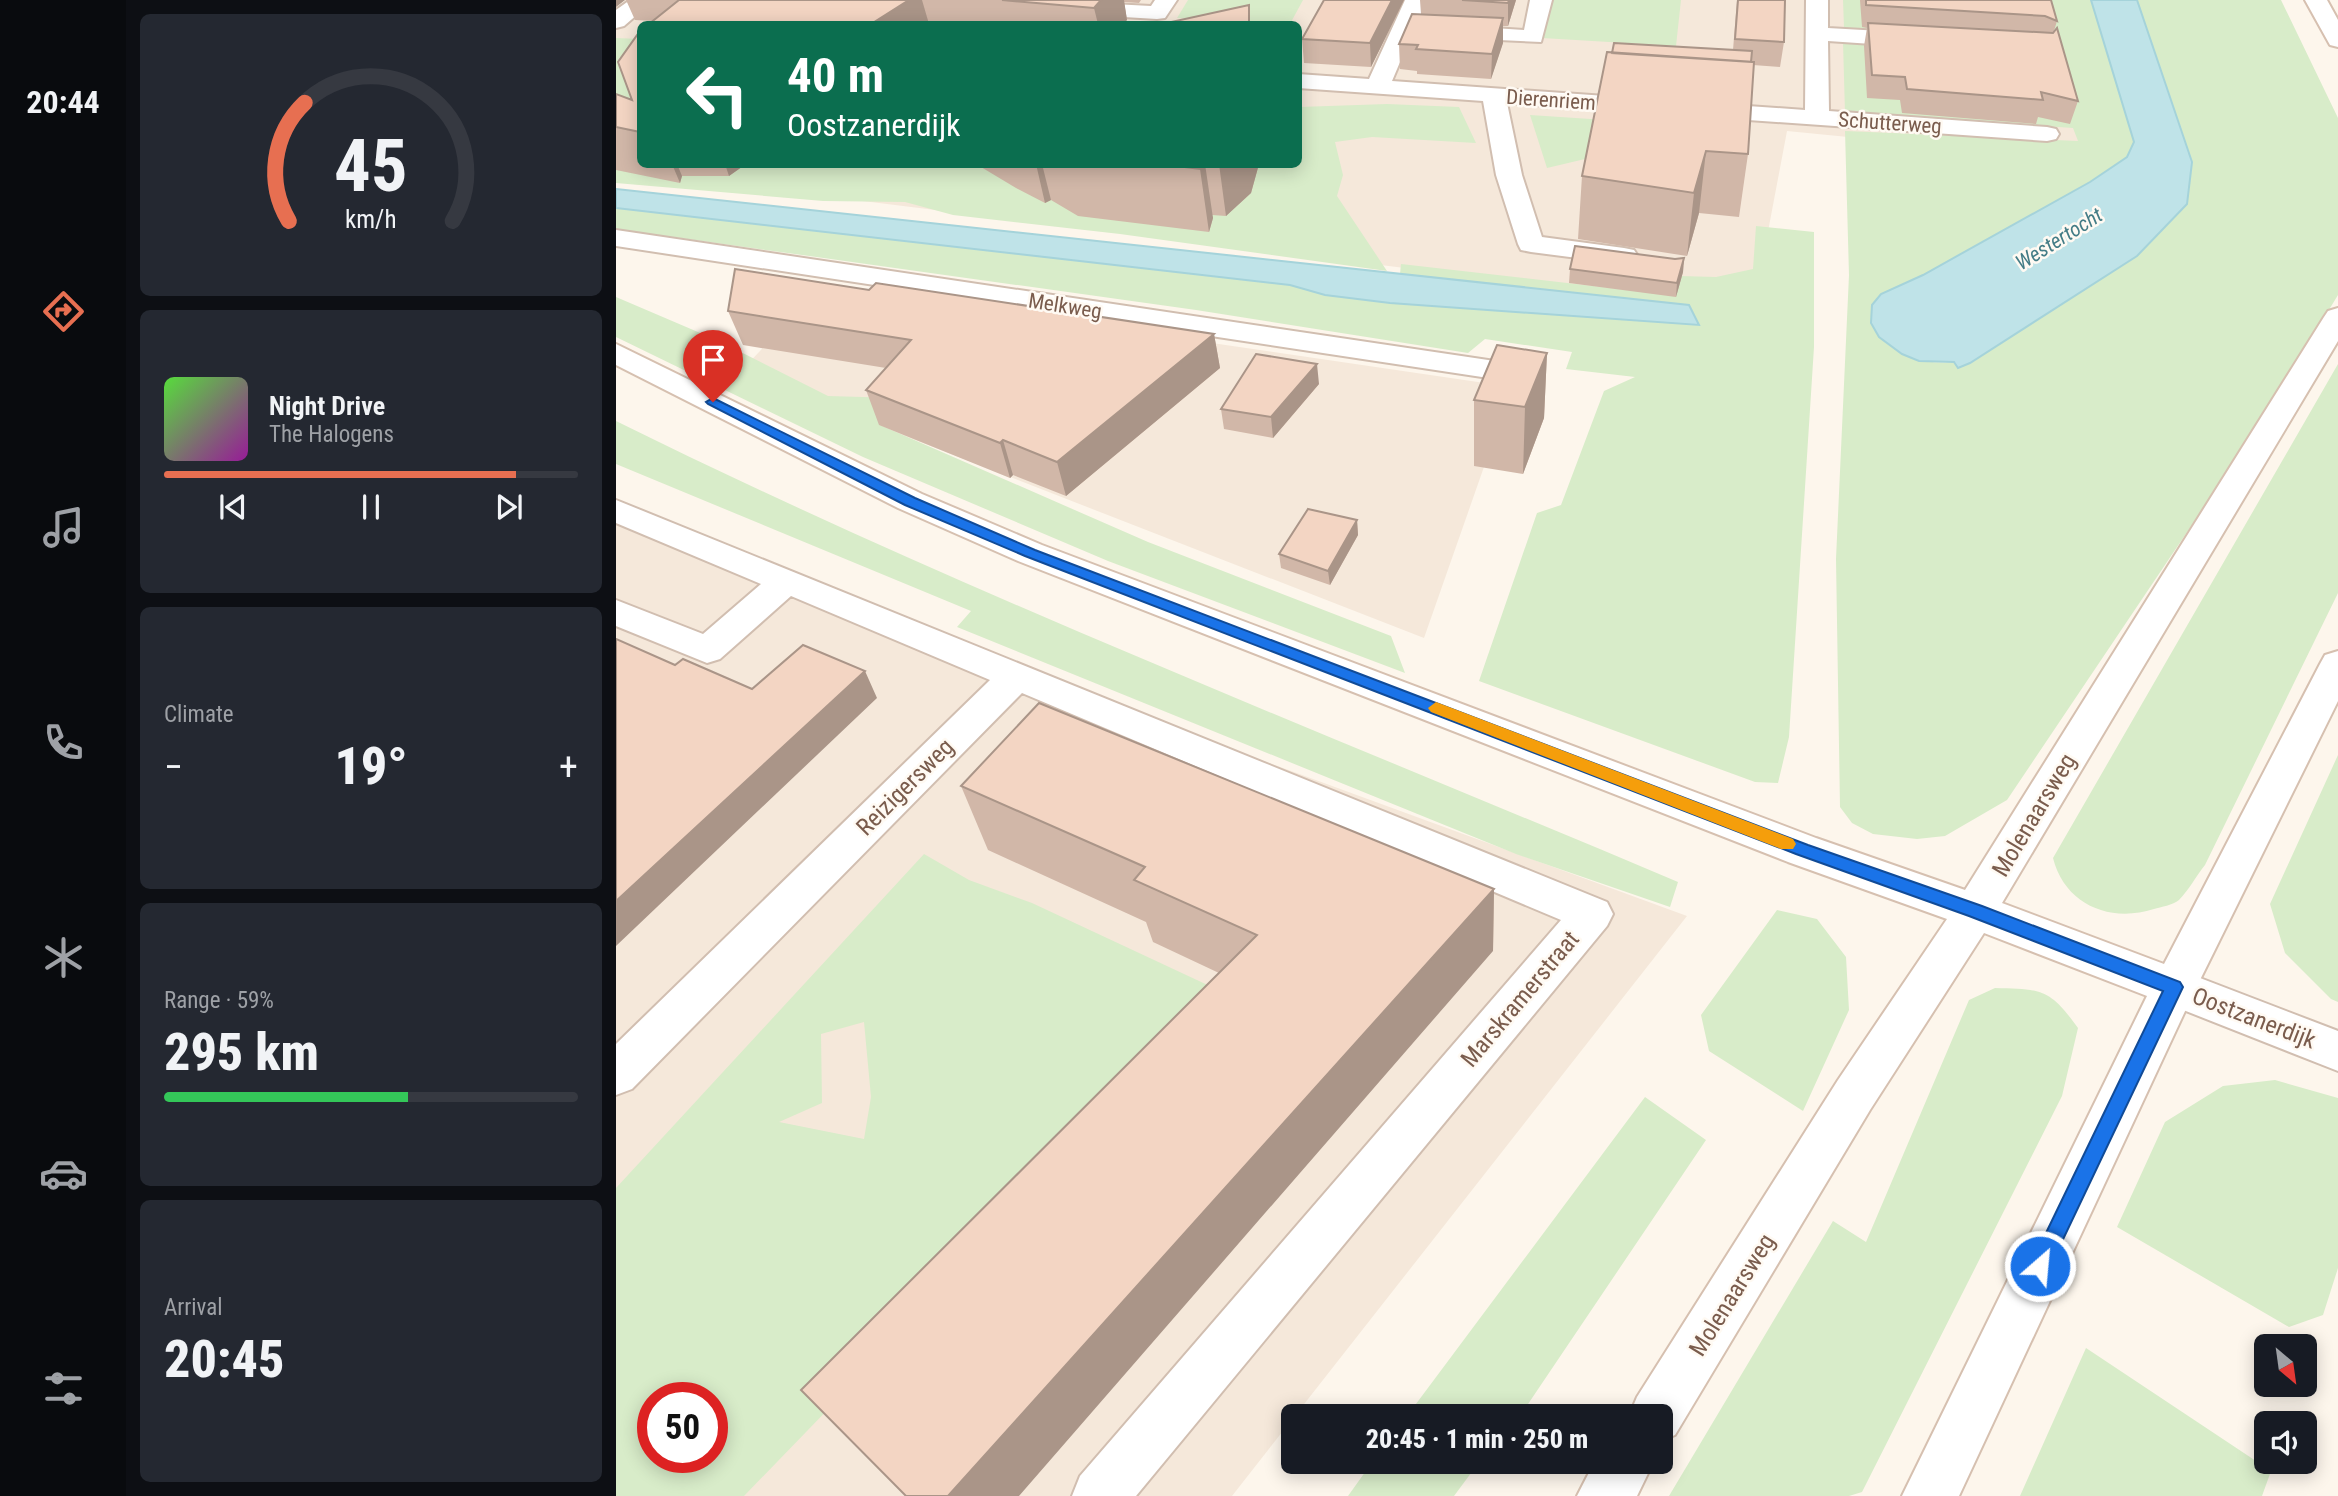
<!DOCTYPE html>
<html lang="en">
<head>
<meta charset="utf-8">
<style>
  :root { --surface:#171b24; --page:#242831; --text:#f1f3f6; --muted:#9ea1a6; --line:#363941; --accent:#e76f51 }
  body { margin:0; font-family:"Roboto Condensed",sans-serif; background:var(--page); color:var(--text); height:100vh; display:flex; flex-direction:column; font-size:26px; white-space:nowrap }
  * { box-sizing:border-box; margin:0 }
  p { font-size:23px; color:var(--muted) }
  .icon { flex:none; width:38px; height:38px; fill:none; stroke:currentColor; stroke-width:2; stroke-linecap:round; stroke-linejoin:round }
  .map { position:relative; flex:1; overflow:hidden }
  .panel { display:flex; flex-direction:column; gap:14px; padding:14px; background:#0d0f14; width:490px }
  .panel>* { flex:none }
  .hud { position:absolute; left:21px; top:21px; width:665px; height:147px; border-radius:10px; box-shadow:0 4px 18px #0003; background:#0b6e4f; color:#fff; overflow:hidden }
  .needle { width:46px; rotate:151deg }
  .fabs { position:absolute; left:1638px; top:1334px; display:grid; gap:14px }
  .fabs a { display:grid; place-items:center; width:63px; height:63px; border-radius:10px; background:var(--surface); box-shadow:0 4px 18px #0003; font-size:35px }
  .speed { position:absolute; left:21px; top:1382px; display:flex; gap:14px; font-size:35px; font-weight:700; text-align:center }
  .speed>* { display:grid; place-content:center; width:91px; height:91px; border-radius:50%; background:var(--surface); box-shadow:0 4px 18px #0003; line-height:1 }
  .speed .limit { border:10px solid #d22; background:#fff; color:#111 }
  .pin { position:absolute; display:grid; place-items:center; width:60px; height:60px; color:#fff; margin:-72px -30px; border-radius:50% 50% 50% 0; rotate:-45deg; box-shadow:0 0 7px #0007 }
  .pin .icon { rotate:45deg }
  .me { position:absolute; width:77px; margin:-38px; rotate:27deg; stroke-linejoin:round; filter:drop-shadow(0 0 5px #0008) }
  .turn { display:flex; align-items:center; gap:24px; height:147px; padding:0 35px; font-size:32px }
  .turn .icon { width:91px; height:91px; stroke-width:2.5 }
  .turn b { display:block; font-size:49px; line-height:60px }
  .big { font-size:52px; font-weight:800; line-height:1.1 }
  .panel .card { flex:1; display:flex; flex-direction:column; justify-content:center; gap:10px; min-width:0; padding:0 24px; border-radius:10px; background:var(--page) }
  .panel .dial { align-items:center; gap:0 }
  .dial svg { height:182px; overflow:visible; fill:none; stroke:var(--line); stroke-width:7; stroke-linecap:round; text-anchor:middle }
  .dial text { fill:var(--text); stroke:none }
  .song { display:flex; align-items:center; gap:21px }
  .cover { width:84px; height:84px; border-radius:10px; background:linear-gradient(135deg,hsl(110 70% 55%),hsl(300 70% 35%)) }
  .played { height:7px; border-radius:4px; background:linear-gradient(90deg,var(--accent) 85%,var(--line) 85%) }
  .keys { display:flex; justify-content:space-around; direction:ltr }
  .heat { display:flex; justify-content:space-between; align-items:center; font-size:38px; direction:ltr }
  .charge { height:10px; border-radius:5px; background:linear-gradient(90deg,#34c759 59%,var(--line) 0) }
  .trip { position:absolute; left:665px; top:1404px; width:392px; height:70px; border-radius:10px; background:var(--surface); box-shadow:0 4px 18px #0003; font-weight:800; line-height:70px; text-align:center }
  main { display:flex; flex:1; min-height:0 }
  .dock { display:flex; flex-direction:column; width:126px; justify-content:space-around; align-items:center; background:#090b0e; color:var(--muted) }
  .dock .icon { width:49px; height:49px }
  .dock .current { color:var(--accent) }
  .dock b { font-size:32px; color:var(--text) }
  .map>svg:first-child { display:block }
  .residential { fill:#f5e8da; fill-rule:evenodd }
  .green { fill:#d8ecc9; fill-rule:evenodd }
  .water { fill:#bfe3e8; stroke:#a5d3da; stroke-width:2 }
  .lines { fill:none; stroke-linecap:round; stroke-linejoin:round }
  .street-casing { stroke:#d1beb0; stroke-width:4 }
  .secondary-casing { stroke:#d6c0b0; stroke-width:4 }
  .street { fill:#fff; fill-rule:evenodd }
  .secondary { fill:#fff; fill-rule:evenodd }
  .wall { fill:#d1b7a8 }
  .shaded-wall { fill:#aa9588 }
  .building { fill:#f3d5c3; stroke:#aa9588; stroke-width:2 }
  .route { fill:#1a73e8; stroke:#114b97; stroke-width:2 }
  .slow { fill:#f59e0b }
  .labels { text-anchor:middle; stroke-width:5; stroke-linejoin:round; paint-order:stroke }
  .far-street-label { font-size:21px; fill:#7a5c4d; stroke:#fffaf3 }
  .far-water-label { font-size:21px; font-style:italic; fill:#437c86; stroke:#fffaf3 }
  .street-label { font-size:24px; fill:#7a5c4d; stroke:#fffaf3 }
</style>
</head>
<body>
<main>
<nav class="dock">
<b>20:44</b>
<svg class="icon current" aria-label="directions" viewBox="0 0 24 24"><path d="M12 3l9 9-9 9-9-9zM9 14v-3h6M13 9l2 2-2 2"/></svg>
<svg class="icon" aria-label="music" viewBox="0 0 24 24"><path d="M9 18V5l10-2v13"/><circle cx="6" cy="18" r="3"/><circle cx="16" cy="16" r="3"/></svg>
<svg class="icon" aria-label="phone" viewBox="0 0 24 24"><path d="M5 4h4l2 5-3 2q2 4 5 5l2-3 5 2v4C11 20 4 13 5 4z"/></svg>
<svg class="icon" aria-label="climate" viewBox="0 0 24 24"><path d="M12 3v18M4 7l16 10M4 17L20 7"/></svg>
<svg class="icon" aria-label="car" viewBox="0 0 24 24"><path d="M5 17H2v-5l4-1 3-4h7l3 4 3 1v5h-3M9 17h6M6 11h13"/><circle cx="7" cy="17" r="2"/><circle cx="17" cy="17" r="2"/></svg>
<svg class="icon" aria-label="filters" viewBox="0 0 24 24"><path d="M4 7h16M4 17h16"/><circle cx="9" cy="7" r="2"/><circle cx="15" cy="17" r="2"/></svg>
</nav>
<section class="panel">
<div class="card dial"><svg viewBox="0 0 100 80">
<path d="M14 69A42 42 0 1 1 86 69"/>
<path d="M14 69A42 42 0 0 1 21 17" stroke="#e76f51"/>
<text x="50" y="56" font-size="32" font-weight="700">45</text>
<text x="50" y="72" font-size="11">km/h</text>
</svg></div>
<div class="card">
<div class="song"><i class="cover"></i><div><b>Night Drive</b><p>The Halogens</p></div></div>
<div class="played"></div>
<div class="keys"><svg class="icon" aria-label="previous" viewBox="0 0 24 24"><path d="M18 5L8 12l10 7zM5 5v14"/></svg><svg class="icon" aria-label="pause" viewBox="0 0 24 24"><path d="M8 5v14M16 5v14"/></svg><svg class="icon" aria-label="next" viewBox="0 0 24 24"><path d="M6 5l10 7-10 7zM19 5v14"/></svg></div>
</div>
<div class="card"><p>Climate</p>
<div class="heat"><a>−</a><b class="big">19°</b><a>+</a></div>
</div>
<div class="card"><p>Range · 59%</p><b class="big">295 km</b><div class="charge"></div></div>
<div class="card"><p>Arrival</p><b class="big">20:45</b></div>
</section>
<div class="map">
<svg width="1722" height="1496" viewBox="0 0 1722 1496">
  <rect width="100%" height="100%" fill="#fdf6ec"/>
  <path class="residential" d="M 0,0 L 1441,0 L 1465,160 L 1171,131 L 1137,311 L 150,189 L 0,177 ZM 24,24 L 682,24 L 682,164 L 24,164 Z
    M 206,286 L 896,387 L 808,638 L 124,372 Z
    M 0,524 L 1071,916 L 616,1496 L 0,1496 ZM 37,1398 L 96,1398 L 96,1458 L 37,1458 Z"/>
  <path class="green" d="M 572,0 L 687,0 L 674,24 L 667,24 L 561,18 Z
    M 936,0 L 1065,0 L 1060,46 L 926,38 Z
    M 1227,0 L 1475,0 L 1518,142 L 1511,157 L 1474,182 L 1307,275 L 1265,294 L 1263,337 C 1284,356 1309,365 1338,362 L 1342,368 L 1354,363 L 1521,256 L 1571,204 L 1576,162 L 1521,0 L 1665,0 L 1722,118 L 1722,295 L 1639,431 L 1391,800 L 1329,836 L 1301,839 L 1257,834 L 1236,823 L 1224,807 L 1220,559 L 1233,275 L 1229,131 L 1462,141 L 1457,128 L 1229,113 L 1227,42 L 1445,57 L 1441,42 L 1228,28 Z
    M 0,38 L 24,39 L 24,164 L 682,164 L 683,107 L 771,104 L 843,107 L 860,143 L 756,137 L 719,142 L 727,175 L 721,196 L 771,271 L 504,234 L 337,215 L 289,202 L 207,201 L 0,183 Z
    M 914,115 L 1127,129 L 978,151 L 969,159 L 931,168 Z
    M 0,208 L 674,285 L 709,295 L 774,303 L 1041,320 L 784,274 L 785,264 L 1055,295 L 1064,276 L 1100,277 L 1137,269 L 1140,226 L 1198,232 L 1198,347 L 1173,737 L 1162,783 L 1139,782 L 863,681 L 921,513 L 945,505 L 988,391 L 1019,377 L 950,369 L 956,352 L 869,339 L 852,353 L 580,310 L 0,229 Z
    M 0,297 L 103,341 L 212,396 L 282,398 L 264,425 L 532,542 L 775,636 L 789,673 L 492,561 L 247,457 L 0,337 Z
    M 1722,364 L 1722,593 L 1589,865 C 1580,876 1573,890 1563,900 C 1557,905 1545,907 1538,909 C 1494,923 1449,905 1437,858 Z
    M 0,421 C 346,592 707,732 1062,882 L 1054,907 L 900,854 L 341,627 L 355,611 L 0,464 Z
    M 1722,755 L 1722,1002 L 1715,999 L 1669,953 L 1654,904 Z
    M 308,854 L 353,880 L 416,903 L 613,995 L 128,1496 L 0,1496 L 0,1188 ZM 248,1022 L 255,1097 L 248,1139 L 163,1122 L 206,1103 L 205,1034 ZM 37,1398 L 96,1398 L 96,1458 L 37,1458 Z
    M 1161,910 L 1201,919 L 1230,957 L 1233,1010 L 1187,1111 L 1093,1051 L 1085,1015 Z
    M 1379,988 C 1426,989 1434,989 1462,1028 L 1446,1096 L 1246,1492 L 1233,1496 L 1053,1496 L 1217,1221 L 1250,1242 L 1353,1000 Z
    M 1659,1080 L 1722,1098 L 1722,1268 L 1707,1315 L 1673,1327 L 1501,1227 L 1549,1122 L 1607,1086 Z
    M 1029,1097 L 1090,1140 L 904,1416 L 791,1416 Z
    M 1470,1348 L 1655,1471 L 1646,1496 L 1404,1496 Z
    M 757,1461 L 864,1461 L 838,1496 L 732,1496 Z"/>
  <path class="water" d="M 1475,0 L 1521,0 L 1576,162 L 1571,204 L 1521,256 L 1354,363 L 1342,368 L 1338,362 L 1303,361 L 1286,354 L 1263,337 L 1255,323 L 1256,305 L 1265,294 L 1307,275 L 1474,182 L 1511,157 L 1518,142 Z
    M 0,189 L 1073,305 L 1083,325 L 774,303 L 709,295 L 674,285 L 0,208 Z"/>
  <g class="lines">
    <g class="street-casing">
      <path id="street" d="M 14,0 L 38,0 L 8,26 L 0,28 L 0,10 Z
        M 539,0 L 561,0 L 549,18 L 541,19 L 457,14 L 446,8 L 457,2 L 535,6 Z
        M 789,0 L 811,0 L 801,23 L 908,30 L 914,0 L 936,0 L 925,42 L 795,36 L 776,81 L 1189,110 L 1190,0 L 1212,0 L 1212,28 L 1300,33 L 1311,40 L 1300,47 L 1212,41 L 1213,111 L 1431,127 L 1440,129 L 1443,134 L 1440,139 L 1431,141 L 891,103 L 906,175 L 926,237 L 1008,248 L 1018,250 L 1022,256 L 1018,262 L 1008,264 L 915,252 L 905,250 L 902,244 L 880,175 L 867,101 L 682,88 L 682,74 L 753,79 Z
        M 0,230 L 899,364 L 910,367 L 914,373 L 910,379 L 899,382 L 0,246 Z
        M 0,500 L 991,902 L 997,914 L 991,926 L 520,1496 L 456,1496 L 464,1476 L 945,920 L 406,693 L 16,1089 L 0,1095 L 0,1044 L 374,680 L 175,596 L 104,659 L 91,663 L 0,626 L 0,600 L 87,634 L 145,584 L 0,523 Z
        M 1558,968 L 1722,1031 L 1722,1071 L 1542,1000 L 1536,987 L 1542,974 Z"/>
    </g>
    <g class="secondary-casing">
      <path id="secondary" d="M 1689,0 L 1711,0 L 1722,20 L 1722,47 L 1714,45 Z
        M 1722,308 L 1722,341 L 1386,903 L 1548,964 L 1704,664 L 1709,655 L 1722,651 L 1722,701 L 1577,994 L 1343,1496 L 1286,1496 L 1531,996 L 1368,933 L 1254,1110 L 1059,1435 L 1045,1441 L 1045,1416 L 1013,1416 L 1021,1397 L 1222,1080 L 1331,919 L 1172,862 L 402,561 L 282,508 L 0,365 L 0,344 L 306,494 L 426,545 L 1200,838 L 1349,890 L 1708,317 L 1712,311 Z
        M 979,1461 L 1038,1461 L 1021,1496 L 961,1496 Z"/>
    </g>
    <use href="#street" class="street"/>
    <use href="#secondary" class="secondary"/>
  </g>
  <path class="wall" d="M 10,0 L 525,0 L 523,3 L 508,2 L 511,20 L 507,24 L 33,24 L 37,21 L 19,20 Z
    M 788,0 L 755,67 L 688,63 L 686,39 Z
    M 804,0 L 900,0 L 892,26 L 887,26 L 887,43 L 875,79 L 801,74 L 801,71 L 784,69 L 783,44 L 805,14 Z
    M 1121,0 L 1169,0 L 1168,42 L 1164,67 L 1137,65 L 1132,154 L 1123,217 L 1083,213 L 1071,256 L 962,239 L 966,176 L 1117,50 Z
    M 1244,0 L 1435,0 L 1441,21 L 1438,31 L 1462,101 L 1454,124 L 1422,117 L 1420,124 L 1286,113 L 1284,100 L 1251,98 L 1248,46 L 1251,28 L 1246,27 Z
    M 24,31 L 24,164 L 130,164 L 113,176 L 66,176 L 64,183 L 0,170 L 0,94 L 16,100 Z
    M 360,164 L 643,164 L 635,193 L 610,216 L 596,215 L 597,218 L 593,232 L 462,216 L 435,200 L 429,203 L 400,188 Z
    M 1068,258 L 1067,272 L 1060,297 L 953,283 L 954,269 Z
    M 253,290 L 598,334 L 604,368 L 450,496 L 397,475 L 394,478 L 263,425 L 250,390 L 270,368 L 127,345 L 112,311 Z
    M 931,353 L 928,418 L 907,474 L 858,466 L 858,400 Z
    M 703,384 L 657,438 L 608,429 L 605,409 Z
    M 741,520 L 742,535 L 714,585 L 665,568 L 663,554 Z
    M 345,786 L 878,889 L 877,951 L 603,973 L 537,942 L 530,922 L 372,850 Z"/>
  <path class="shaded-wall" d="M 0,0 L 9,0 L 0,7 Z
    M 293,0 L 306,0 L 313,24 L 255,24 Z
    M 485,0 L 508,0 L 511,20 L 507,24 L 482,24 L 478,8 Z
    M 776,0 L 788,0 L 755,67 L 754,43 Z
    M 893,0 L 900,0 L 892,26 L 892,3 Z
    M 887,18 L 887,43 L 875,79 L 876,54 Z
    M 1090,151 L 1083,213 L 1071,256 L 1078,193 Z
    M 56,164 L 61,164 L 66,176 L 64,183 Z
    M 109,164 L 130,164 L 113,176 Z
    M 420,164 L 426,164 L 435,200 L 429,203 Z
    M 585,164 L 589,164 L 597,218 L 593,232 L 584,169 Z
    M 603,164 L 643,164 L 635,193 L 610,216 Z
    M 1068,258 L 1067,272 L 1060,297 L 1061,283 Z
    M 598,334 L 604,368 L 450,496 L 441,462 Z
    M 931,353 L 928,418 L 907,474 L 909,407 Z
    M 701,364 L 703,384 L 657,438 L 655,417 Z
    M 387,440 L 397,475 L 394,478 L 384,443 Z
    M 741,520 L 742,535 L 714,585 L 712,571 Z
    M 249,671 L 261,698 L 0,946 L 0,901 Z
    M 878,889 L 877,951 L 403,1496 L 332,1496 Z"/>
  <path class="building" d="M 63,0 L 293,0 L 255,24 L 33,24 Z
    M 386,0 L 485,0 L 478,8 Z
    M 708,0 L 776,0 L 754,43 L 686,39 Z
    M 846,0 L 893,0 L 892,3 Z
    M 1122,0 L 1169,0 L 1168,42 L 1119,39 Z
    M 1250,0 L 1435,0 L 1441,21 L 1429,16 L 1250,5 Z
    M 633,5 L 633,24 L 555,24 L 555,22 Z
    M 796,14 L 887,18 L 876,54 L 800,49 L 802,45 L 783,44 Z
    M 1252,23 L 1437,33 L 1441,28 L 1462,101 L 1425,92 L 1427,100 L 1291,89 L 1289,77 L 1256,75 Z
    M 24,31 L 24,132 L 0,127 L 0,94 L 16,100 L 2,62 Z
    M 998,43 L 1136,51 L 1135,62 L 996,53 Z
    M 991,52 L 1138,62 L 1132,154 L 1090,151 L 1078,193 L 966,176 Z
    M 544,164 L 585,164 L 584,169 Z
    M 959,246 L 1059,259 L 1068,258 L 1061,283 L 954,269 Z
    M 119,269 L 253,290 L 260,283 L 598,334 L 441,462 L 387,440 L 384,443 L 250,390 L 295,340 L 112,311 Z
    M 881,345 L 931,353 L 909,407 L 858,400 Z
    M 640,354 L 701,364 L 655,417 L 605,409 Z
    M 692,509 L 741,520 L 712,571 L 663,554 Z
    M 0,639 L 59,665 L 67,659 L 136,689 L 187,645 L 249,671 L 0,901 Z
    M 423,703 L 878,889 L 332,1496 L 290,1496 L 185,1390 L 641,935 L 518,880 L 529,867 L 345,786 Z"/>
  <path class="route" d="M 97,398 L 299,498 L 419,550 L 1192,845 L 1366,906 L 1564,982 L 1567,987 L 1431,1273 L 1424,1276 L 1417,1273 L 1414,1266 L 1547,991 L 1353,916 L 1180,854 L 409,556 L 289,505 L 92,404 L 90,402 Z"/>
  <path class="slow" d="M 820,702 L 1177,839 L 1180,844 L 1177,849 L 1165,849 L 815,712 L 812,708 Z"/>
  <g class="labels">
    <g class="far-street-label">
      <text transform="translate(935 100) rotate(4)" y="7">Dierenriem</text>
      <text transform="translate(1274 123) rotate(4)" y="7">Schutterweg</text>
      <text transform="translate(449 306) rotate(9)" y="7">Melkweg</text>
    </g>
    <g class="far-water-label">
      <text transform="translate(1443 239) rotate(-32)" y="7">Westertocht</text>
    </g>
    <g class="street-label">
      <text transform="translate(289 787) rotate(-45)" y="8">Reizigersweg</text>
      <text transform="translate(1418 815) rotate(-59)" y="8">Molenaarsweg</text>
      <text transform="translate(904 999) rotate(-50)" y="8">Marskramerstraat</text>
      <text transform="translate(1638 1018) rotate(21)" y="8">Oostzanerdijk</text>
      <text transform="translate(1116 1295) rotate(-58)" y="8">Molenaarsweg</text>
    </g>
  </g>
</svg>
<div class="fabs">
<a><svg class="needle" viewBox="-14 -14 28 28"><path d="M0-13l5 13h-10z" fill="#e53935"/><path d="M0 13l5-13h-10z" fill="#9ea1a6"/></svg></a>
<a><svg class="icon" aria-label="sound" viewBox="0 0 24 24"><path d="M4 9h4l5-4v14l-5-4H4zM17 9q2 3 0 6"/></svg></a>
</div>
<div class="speed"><div class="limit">50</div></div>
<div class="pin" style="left:97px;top:402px;background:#d93025"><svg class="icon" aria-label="arrive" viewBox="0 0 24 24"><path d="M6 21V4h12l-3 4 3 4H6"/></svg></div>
<svg class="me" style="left:1424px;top:1266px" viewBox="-20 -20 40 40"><circle r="17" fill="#1a73e8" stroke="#fff" stroke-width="3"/><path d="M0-11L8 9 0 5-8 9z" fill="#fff"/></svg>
<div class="trip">20:45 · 1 min · 250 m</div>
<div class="hud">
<div class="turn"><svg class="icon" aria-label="left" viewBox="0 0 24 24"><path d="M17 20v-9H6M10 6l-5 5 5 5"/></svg><div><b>40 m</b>Oostzanerdijk</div></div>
</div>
</div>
</main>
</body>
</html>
